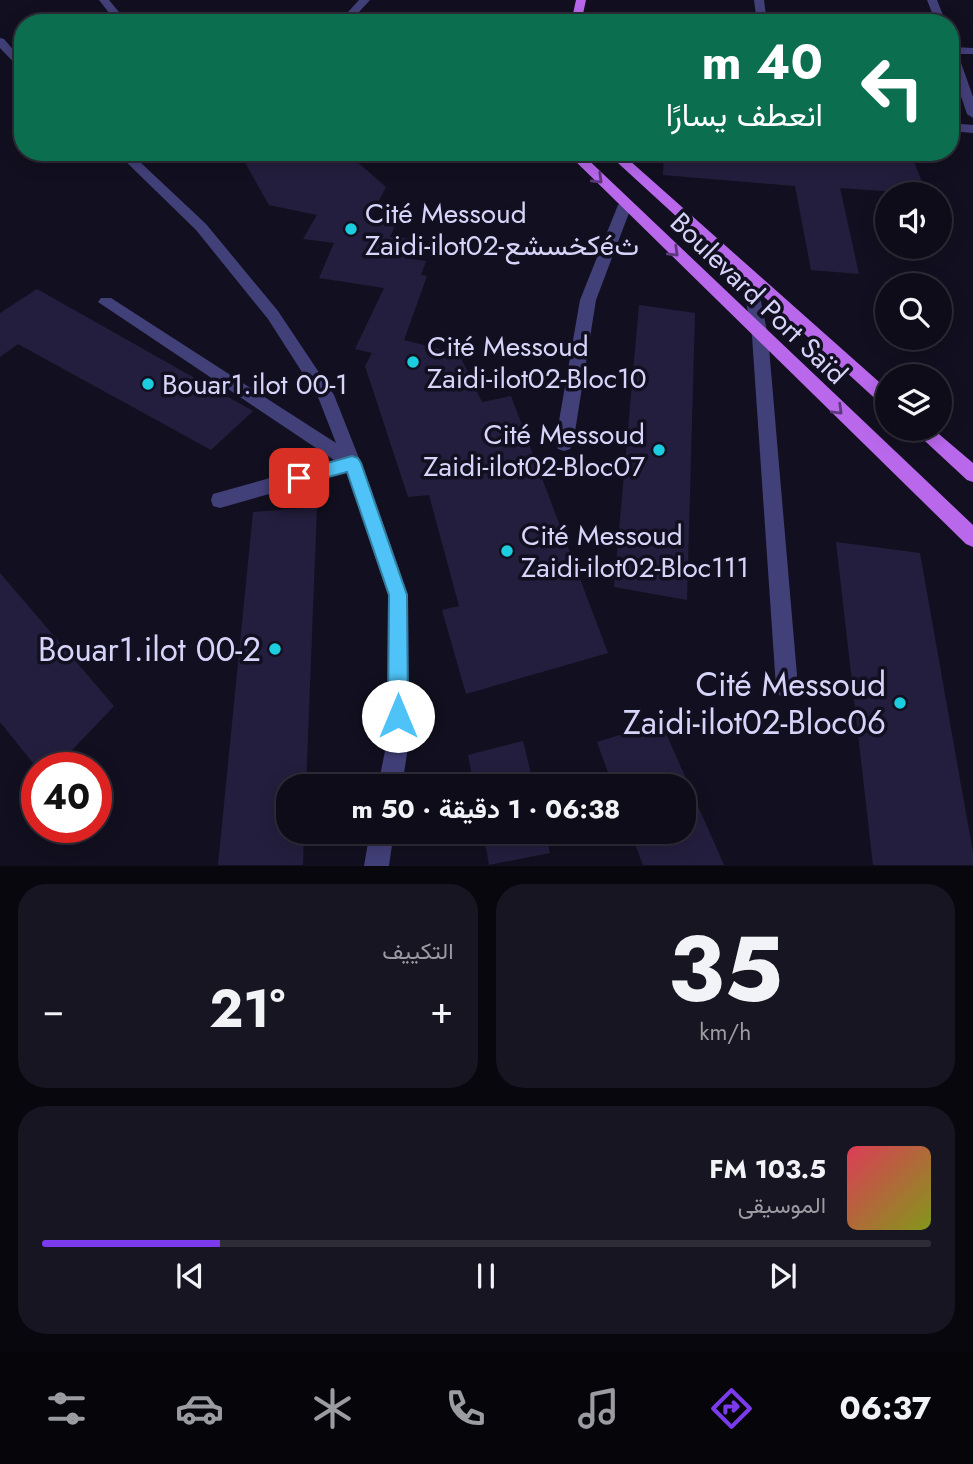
<!DOCTYPE html>
<html lang="ar">
<head>
<meta charset="utf-8">
<style>
  :root { --surface:#0e0c18; --page:#171521; --text:#f1f3f6; --muted:#9b9ba2; --line:#2e2c37; --accent:#7c3aed }
  body { margin:0; font-family:Jost,Vazirmatn,sans-serif; background:var(--page); color:var(--text); direction:rtl; height:100vh; display:flex; flex-direction:column; font-size:26px; white-space:nowrap }
  * { box-sizing:border-box; margin:0 }
  p { font-size:23px; color:var(--muted) }
  .icon { flex:none; width:38px; height:38px; fill:none; stroke:currentColor; stroke-width:2; stroke-linecap:round; stroke-linejoin:round }
  .map { position:relative; height:866px; overflow:hidden; direction:ltr }
  .panel { display:flex; flex-direction:column; gap:18px; padding:18px; background:#08070d; flex:1 }
  .panel>* { flex:none }
  .banner { position:absolute; left:14px; top:14px; width:945px; height:147px; border-radius:28px; box-shadow:0 4px 18px #0003,0 0 0 2px var(--line); direction:rtl; background:#0b6e4f; color:#fff; overflow:hidden }
  .fabs { position:absolute; left:875px; top:182px; display:grid; gap:14px }
  .fabs a { display:grid; place-items:center; width:77px; height:77px; border-radius:50%; background:var(--surface); box-shadow:0 4px 18px #0003,0 0 0 2px var(--line); font-size:35px }
  .speed { position:absolute; left:21px; top:752px; display:flex; gap:14px; font-size:35px; font-weight:700; text-align:center }
  .speed>* { display:grid; place-content:center; width:91px; height:91px; border-radius:50%; background:var(--surface); box-shadow:0 4px 18px #0003,0 0 0 2px var(--line); line-height:1 }
  .speed .limit { border:10px solid #d22; background:#fff; color:#111 }
  .pin { position:absolute; display:grid; place-items:center; width:60px; height:60px; color:#fff; margin:-30px; border-radius:14px; box-shadow:0 4px 10px #0006 }
  .me { position:absolute; width:77px; margin:-38px; rotate:0deg; stroke-linejoin:round; filter:drop-shadow(0 0 5px #0008) }
  .turn { display:flex; align-items:center; gap:24px; height:147px; padding:0 21px; font-size:32px }
  .turn .icon { width:91px; height:91px; stroke-width:2.5 }
  .turn b { display:block; font-size:49px; line-height:60px }
  .big { font-size:52px; font-weight:700; line-height:1.1 }
  .panel .tile { flex:1; display:flex; flex-direction:column; justify-content:center; gap:10px; min-width:0; padding:0 24px; border-radius:28px; background:var(--page) }
  .panel .dial { align-items:center; gap:0 }
  .dial b { font-size:91px; line-height:1 }
  .song { display:flex; align-items:center; gap:21px }
  .cover { width:84px; height:84px; border-radius:10px; background:linear-gradient(135deg,hsl(350 70% 55%),hsl(70 70% 35%)) }
  .played { height:7px; border-radius:4px; background:linear-gradient(90deg,var(--accent) 20%,var(--line) 20%) }
  .keys { display:flex; justify-content:space-around; direction:ltr }
  .heat { display:flex; justify-content:space-between; align-items:center; font-size:38px; direction:ltr }
  .panel .tiles { flex:1; display:grid; gap:18px; grid-template-columns:1fr 1fr }
  .tile:last-child { grid-column:span 2 }
  .trip { position:absolute; left:276px; top:774px; width:420px; height:70px; border-radius:28px; background:var(--surface); box-shadow:0 4px 18px #0003,0 0 0 2px var(--line); font-weight:700; line-height:70px; text-align:center; direction:rtl }
  .dock { display:flex; height:112px; justify-content:space-around; align-items:center; background:#06050a; color:var(--muted) }
  .dock .icon { width:49px; height:49px }
  .dock .current { color:var(--accent) }
  .dock b { font-size:32px; color:var(--text) }
  .map>svg:first-child { display:block }
  .building { fill:#241e3e }
  .lines { fill:none; stroke-linecap:round; stroke-linejoin:round }
  .minor { fill:#424079; fill-rule:evenodd }
  .major { fill:#b968ec; fill-rule:evenodd }
  .oneway { stroke:#5d387c }
  .route { fill:#4fc3f7; stroke:#337fa1; stroke-width:2 }
  .poi-dot { fill:#1bcdde; stroke:#121020; stroke-width:2.5 }
  .labels { text-anchor:middle; stroke-width:7; stroke-linejoin:round; paint-order:stroke }
  .poi-label { font-size:28px; fill:#d7d4fa; stroke:#121020; text-anchor:start }
  .street-label { font-size:28px; fill:#d7d4fa; stroke:#121020 }
  .near-poi-label { font-size:33px; fill:#d7d4fa; stroke:#121020; text-anchor:end }
</style>
</head>
<body>
<div class="map">
<svg width="973" height="866" viewBox="0 0 973 866">
  <rect width="100%" height="100%" fill="#121020"/>
  <path class="building" d="M 239,152 L 346,152 L 386,187 L 369,220 L 397,221 L 390,237 L 416,239 L 406,258 L 426,261 L 421,275 L 427,276 L 404,340 L 459,354 L 482,402 L 511,396 L 608,653 L 466,694 L 442,610 L 459,606 L 429,495 L 408,497 L 365,366 L 372,353 L 355,349 L 384,288 L 319,278 L 334,243 L 303,239 L 317,215 L 269,205 Z
    M 664,152 L 910,152 L 927,194 L 840,188 L 859,274 L 811,270 L 795,186 L 663,175 Z
    M 37,289 L 253,411 L 211,450 L 18,344 L 0,357 L 0,313 Z
    M 639,305 L 695,313 L 687,600 L 614,587 Z
    M 317,507 L 306,786 L 289,786 L 289,831 L 304,831 L 303,865 L 218,865 L 253,512 Z
    M 836,542 L 920,553 L 973,853 L 973,865 L 873,865 Z
    M 0,573 L 114,706 L 55,768 L 37,768 L 0,722 Z
    M 661,722 L 724,865 L 643,865 L 630,831 L 684,831 L 684,786 L 613,786 L 597,742 Z
    M 523,741 L 534,786 L 474,786 L 468,755 Z
    M 483,831 L 545,831 L 550,853 L 489,865 Z"/>
  <g class="lines">
    <path class="minor" d="M 99,0 L 109,0 L 128,23 L 117,23 Z
      M 359,0 L 370,0 L 349,23 L 338,23 Z
      M 754,0 L 764,0 L 767,23 L 757,23 Z
      M 927,0 L 937,0 L 946,23 L 936,23 Z
      M 0,38 L 4,39 L 23,61 L 23,72 L 0,48 Z
      M 950,44 L 955,47 L 973,48 L 973,54 L 958,54 L 973,97 L 973,118 L 967,114 L 950,64 Z
      M 950,123 L 973,125 L 973,133 L 950,131 Z
      M 116,152 L 130,152 L 133,156 L 140,152 L 157,152 L 140,162 L 206,224 L 278,311 L 334,395 L 370,486 L 408,595 L 409,741 L 402,786 L 378,786 L 387,741 L 388,595 L 347,472 L 220,508 L 213,506 L 211,500 L 213,494 L 334,460 L 98,302 L 101,298 L 111,298 L 336,443 L 318,397 L 268,319 L 196,230 Z
      M 625,201 L 632,205 L 596,300 L 573,444 L 570,449 L 564,451 L 558,449 L 555,444 L 580,300 L 618,205 Z
      M 749,272 L 756,277 L 768,336 L 798,687 L 795,695 L 787,698 L 779,695 L 776,687 L 752,336 L 742,277 Z
      M 370,831 L 394,831 L 389,866 L 364,866 Z"/>
    <path class="major" d="M 576,0 L 586,0 L 581,23 L 571,23 Z
      M 566,152 L 580,152 L 973,525 L 973,547 L 966,544 Z
      M 606,152 L 620,152 L 887,389 L 887,406 L 881,404 Z
      M 912,429 L 933,429 L 973,463 L 973,482 L 967,480 Z"/>
  </g>
  <defs><path id="oneway-chevron" d="M-2-3.5L2.5 0L-2 3.5" fill="none" stroke-width="1.6" stroke-linecap="round" stroke-linejoin="round" transform="scale(1.75)"/></defs>
  <g class="oneway">
    <use href="#oneway-chevron" transform="translate(598 179) rotate(44)"/>
    <use href="#oneway-chevron" transform="translate(674 252) rotate(44)"/>
    <use href="#oneway-chevron" transform="translate(838 410) rotate(44)"/>
  </g>
  <path class="route" d="M 352,456 L 358,458 L 361,463 L 407,595 L 408,716 L 405,723 L 398,726 L 391,723 L 388,716 L 389,595 L 347,472 L 299,485 L 294,483 L 291,478 L 294,473 L 299,471 Z"/>
  <g class="poi-dot">
    <circle cx="351" cy="229" r="7"/>
    <circle cx="413" cy="362" r="7"/>
    <circle cx="148" cy="384" r="7"/>
    <circle cx="659" cy="450" r="7"/>
    <circle cx="507" cy="551" r="7"/>
    <circle cx="275" cy="649" r="7"/>
    <circle cx="900" cy="703" r="7"/>
  </g>
  <g class="labels">
    <g class="poi-label">
      <text x="365" y="223">Cité Messoud<tspan x="365" dy="32">Zaidi-ilot02-كخسشعéث</tspan></text>
      <text x="427" y="356">Cité Messoud<tspan x="427" dy="32">Zaidi-ilot02-Bloc10</tspan></text>
      <text x="162" y="394">Bouar1.ilot 00-1</text>
      <text x="645" y="444" text-anchor="end">Cité Messoud<tspan x="645" dy="32">Zaidi-ilot02-Bloc07</tspan></text>
      <text x="521" y="545">Cité Messoud<tspan x="521" dy="32">Zaidi-ilot02-Bloc111</tspan></text>
    </g>
    <g class="street-label">
      <text transform="translate(759 298) rotate(44)" y="10">Boulevard Port Saïd</text>
    </g>
    <g class="near-poi-label">
      <text x="261" y="661">Bouar1.ilot 00-2</text>
      <text x="886" y="696">Cité Messoud<tspan x="886" dy="38">Zaidi-ilot02-Bloc06</tspan></text>
    </g>
  </g>
</svg>
<div class="fabs">
<a><svg class="icon" aria-label="sound" viewBox="0 0 24 24"><path d="M4 9h4l5-4v14l-5-4H4zM17 9q2 3 0 6"/></svg></a>
<a><svg class="icon" aria-label="search" viewBox="0 0 24 24"><circle cx="10" cy="10" r="6"/><path d="M15 15l6 6"/></svg></a>
<a><svg class="icon" aria-label="layers" viewBox="0 0 24 24"><path d="M12 4l9 5-9 5-9-5zM3 14l9 5 9-5"/></svg></a>
</div>
<div class="speed"><div class="limit">40</div></div>
<div class="pin" style="left:299px;top:478px;background:#d93025"><svg class="icon" aria-label="arrive" viewBox="0 0 24 24"><path d="M6 21V4h12l-3 4 3 4H6"/></svg></div>
<svg class="me" style="left:398px;top:716px" viewBox="-20 -20 40 40"><circle r="19" fill="#fff"/><path d="M0-13L10 11 0 6-10 11z" fill="#4fc3f7"/></svg>
<div class="trip">06:38 · 1 دقيقة · 50 m</div>
<div class="banner">
<div class="turn"><svg class="icon" aria-label="left" viewBox="0 0 24 24"><path d="M17 20v-9H6M10 6l-5 5 5 5"/></svg><div><b>40 m</b>انعطف يسارًا</div></div>
</div>
</div>
<section class="panel">
<div class="tiles">
<div class="tile dial"><b>35</b><p>km/h</p></div>
<div class="tile"><p>التكييف</p>
<div class="heat"><a>−</a><b class="big">21°</b><a>+</a></div>
</div>
<div class="tile">
<div class="song"><i class="cover"></i><div><b>103.5 FM</b><p>الموسيقى</p></div></div>
<div class="played"></div>
<div class="keys"><svg class="icon" aria-label="previous" viewBox="0 0 24 24"><path d="M18 5L8 12l10 7zM5 5v14"/></svg><svg class="icon" aria-label="pause" viewBox="0 0 24 24"><path d="M8 5v14M16 5v14"/></svg><svg class="icon" aria-label="next" viewBox="0 0 24 24"><path d="M6 5l10 7-10 7zM19 5v14"/></svg></div>
</div>
</div>
</section>
<nav class="dock">
<b>06:37</b>
<svg class="icon current" aria-label="directions" viewBox="0 0 24 24"><path d="M12 3l9 9-9 9-9-9zM9 14v-3h6M13 9l2 2-2 2"/></svg>
<svg class="icon" aria-label="music" viewBox="0 0 24 24"><path d="M9 18V5l10-2v13"/><circle cx="6" cy="18" r="3"/><circle cx="16" cy="16" r="3"/></svg>
<svg class="icon" aria-label="phone" viewBox="0 0 24 24"><path d="M5 4h4l2 5-3 2q2 4 5 5l2-3 5 2v4C11 20 4 13 5 4z"/></svg>
<svg class="icon" aria-label="climate" viewBox="0 0 24 24"><path d="M12 3v18M4 7l16 10M4 17L20 7"/></svg>
<svg class="icon" aria-label="car" viewBox="0 0 24 24"><path d="M5 17H2v-5l4-1 3-4h7l3 4 3 1v5h-3M9 17h6M6 11h13"/><circle cx="7" cy="17" r="2"/><circle cx="17" cy="17" r="2"/></svg>
<svg class="icon" aria-label="filters" viewBox="0 0 24 24"><path d="M4 7h16M4 17h16"/><circle cx="9" cy="7" r="2"/><circle cx="15" cy="17" r="2"/></svg>
</nav>
</body>
</html>
